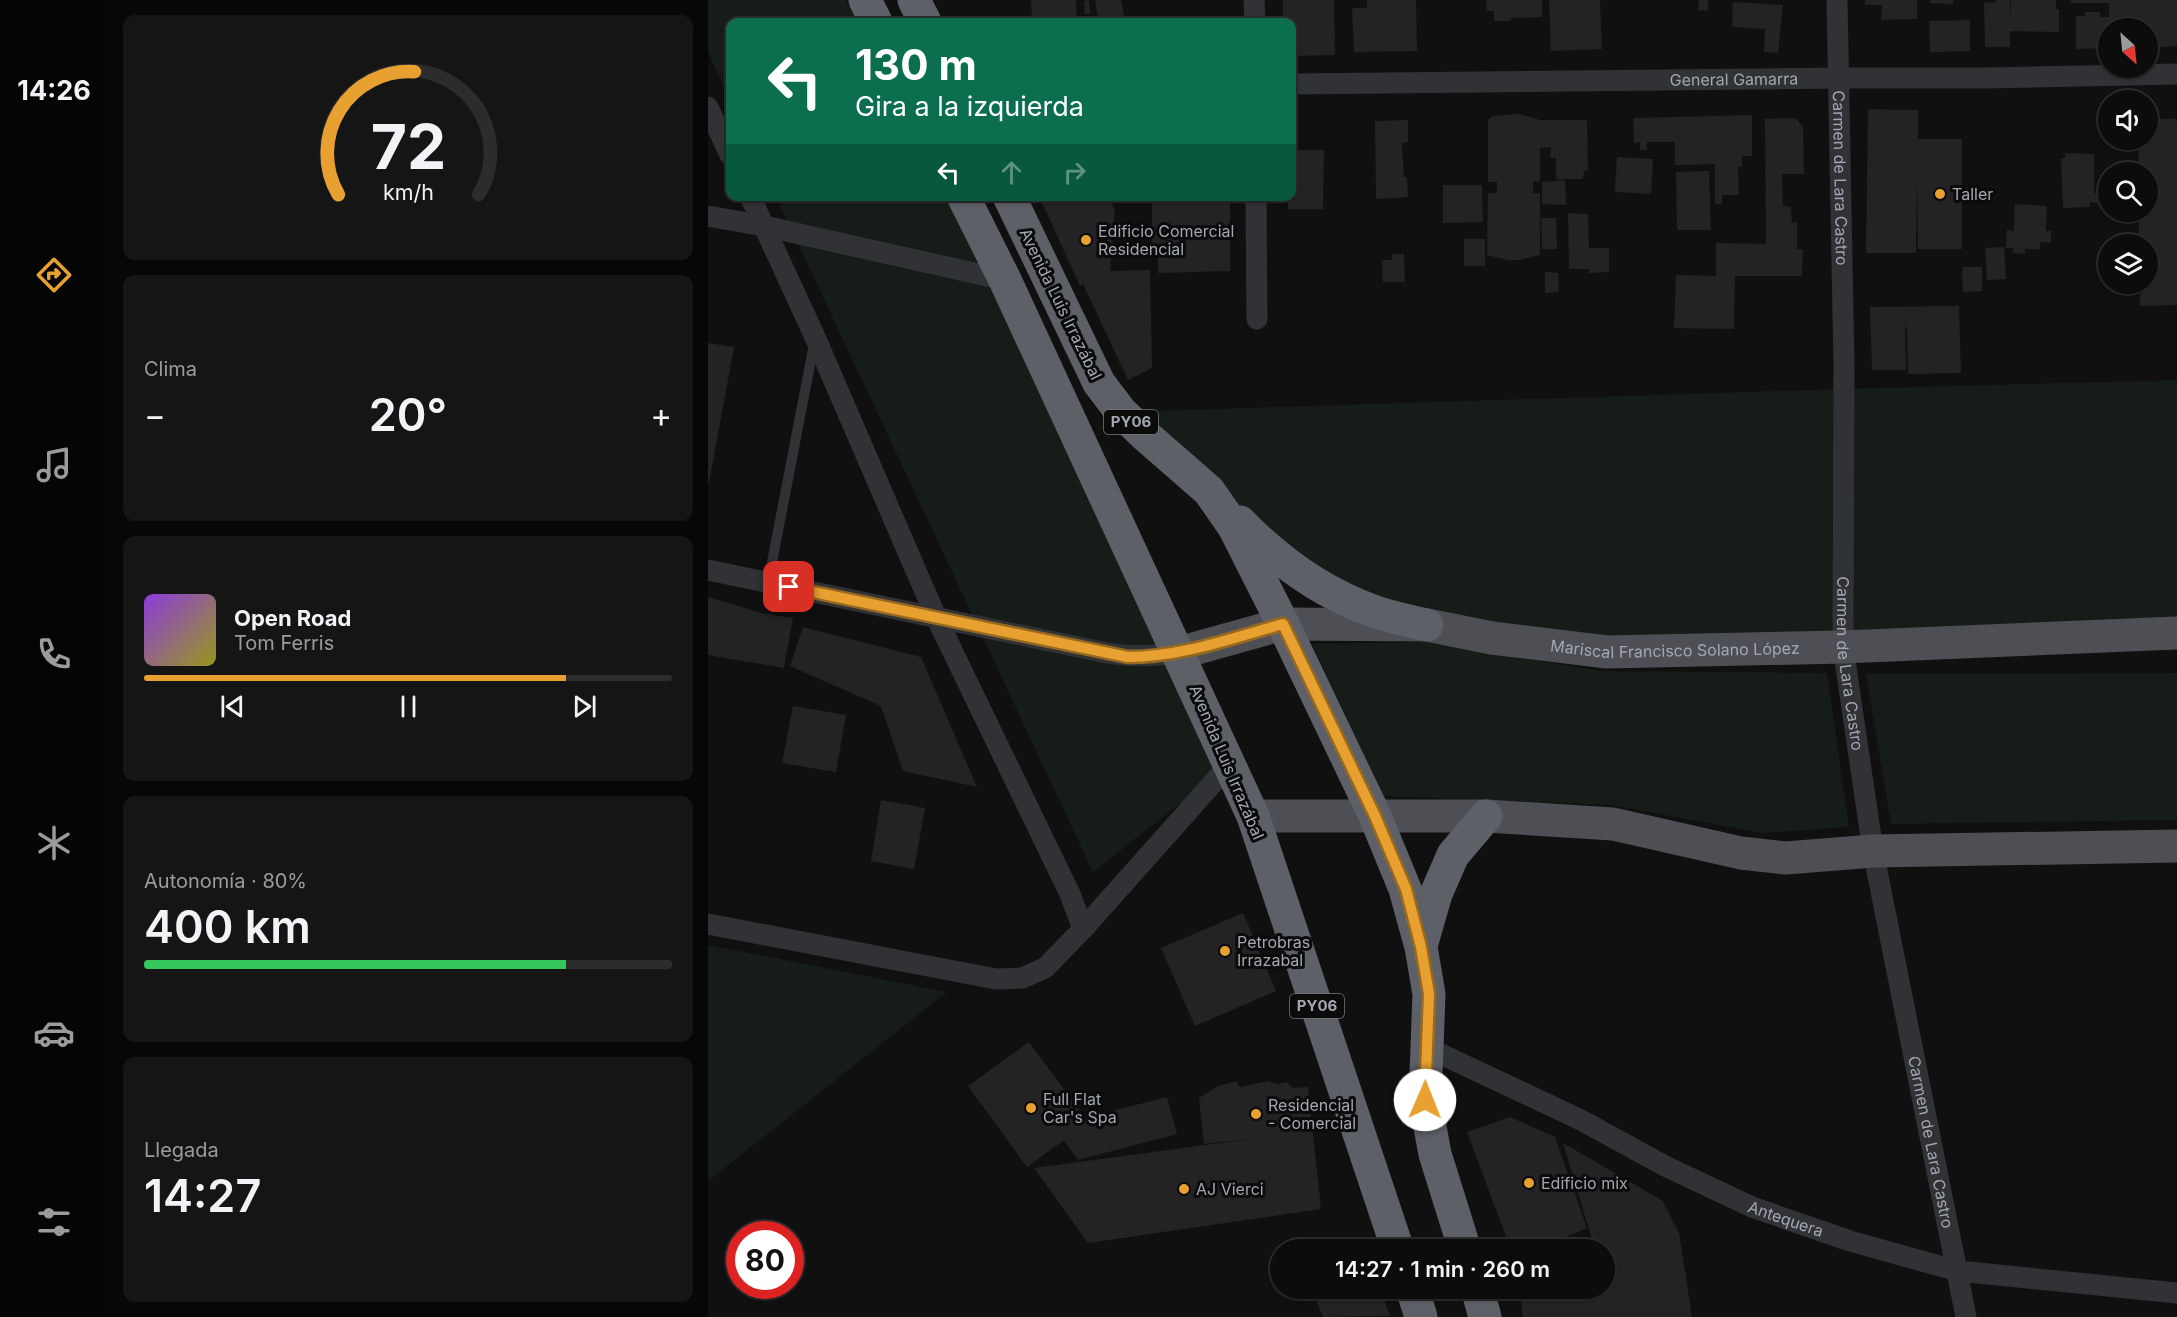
<!DOCTYPE html>
<html lang="es">
<head>
<meta charset="utf-8">
<style>
  :root { --surface:#0c0c0d; --page:#151516; --text:#f1f3f6; --muted:#9a9b9d; --line:#2c2c2e; --accent:#e8a131 }
  body { margin:0; font-family:Inter,sans-serif; background:var(--page); color:var(--text); height:100vh; display:flex; flex-direction:column; font-size:22px; white-space:nowrap }
  * { box-sizing:border-box; margin:0 }
  p { font-size:20px; color:var(--muted) }
  .icon { flex:none; width:33px; height:33px; fill:none; stroke:currentColor; stroke-width:2; stroke-linecap:round; stroke-linejoin:round }
  .map { position:relative; flex:1; overflow:hidden }
  .panel { display:flex; flex-direction:column; gap:15px; padding:15px; background:#070707; width:600px }
  .panel>* { flex:none }
  .banner { position:absolute; left:18px; top:18px; width:570px; height:183px; border-radius:12px; box-shadow:0 2px 4px #0004,0 0 0 2px var(--line); background:#0b6e4f; color:#fff; overflow:hidden }
  .needle { width:39px; rotate:153deg }
  .tools { position:absolute; left:1390px; top:18px; display:grid; gap:12px }
  .tools a { display:grid; place-items:center; width:60px; height:60px; border-radius:50%; background:var(--surface); box-shadow:0 2px 4px #0004,0 0 0 2px var(--line); font-size:30px }
  .speed { position:absolute; left:18px; top:1221px; display:flex; gap:12px; font-size:30px; font-weight:700; text-align:center }
  .speed>* { display:grid; place-content:center; width:78px; height:78px; border-radius:50%; background:var(--surface); box-shadow:0 2px 4px #0004,0 0 0 2px var(--line); line-height:1 }
  .speed .limit { border:9px solid #d22; background:#fff; color:#111 }
  .pin { position:absolute; display:grid; place-items:center; width:51px; height:51px; color:#fff; margin:-26px; border-radius:12px; box-shadow:0 3px 9px #0006 }
  .me { position:absolute; width:66px; margin:-33px; rotate:1deg; stroke-linejoin:round; filter:drop-shadow(0 0 4px #0008) }
  .turn { display:flex; align-items:center; gap:21px; height:126px; padding:0 30px; font-size:27px }
  .turn .icon { width:78px; height:78px; stroke-width:2.5 }
  .turn b { display:block; font-size:42px; line-height:51px }
  .lanes { display:flex; align-items:center; height:57px; padding:0 30px; background:#0003; justify-content:center; gap:30px; direction:ltr }
  .lanes .off { opacity:.35 }
  .big { font-size:45px; font-weight:600; line-height:1.1 }
  .panel .tile { flex:1; display:flex; flex-direction:column; justify-content:center; gap:9px; min-width:0; padding:0 21px; border-radius:12px; background:var(--page) }
  .panel .dial { align-items:center; gap:0 }
  .dial svg { height:156px; overflow:visible; fill:none; stroke:var(--line); stroke-width:7; stroke-linecap:round; text-anchor:middle }
  .dial text { fill:var(--text); stroke:none }
  .song { display:flex; align-items:center; gap:18px }
  .cover { width:72px; height:72px; border-radius:9px; background:linear-gradient(135deg,hsl(270 70% 55%),hsl(60 70% 35%)) }
  .played { height:6px; border-radius:3px; background:linear-gradient(90deg,var(--accent) 80%,var(--line) 80%) }
  .keys { display:flex; justify-content:space-around; direction:ltr }
  .heat { display:flex; justify-content:space-between; align-items:center; font-size:33px; direction:ltr }
  .charge { height:9px; border-radius:4px; background:linear-gradient(90deg,#34c759 80%,var(--line) 0) }
  .trip { position:absolute; left:562px; top:1239px; width:345px; height:60px; border-radius:30px; background:var(--surface); box-shadow:0 2px 4px #0004,0 0 0 2px var(--line); font-weight:600; line-height:60px; text-align:center }
  main { display:flex; flex:1; min-height:0 }
  .tab-bar { display:flex; flex-direction:column; width:108px; justify-content:space-around; align-items:center; background:#050505; color:var(--muted) }
  .tab-bar .icon { width:42px; height:42px }
  .tab-bar .current { color:var(--accent) }
  .tab-bar b { font-size:27px; color:var(--text) }
  .map>svg:first-child { display:block }
  .green { fill:#161c17 }
  .building { fill:#232325 }
  .lines { fill:none; stroke-linecap:round; stroke-linejoin:round }
  .lane { stroke:#313236; stroke-width:10 }
  .street { stroke:#313236; stroke-width:21 }
  .primary { stroke:#4d4f55; stroke-width:33 }
  .highway { stroke:#5d6067; stroke-width:33 }
  .route-casing { stroke:#976920; stroke-width:15 }
  .route { stroke:#e8a131; stroke-width:10 }
  .poi-dot { fill:#e8a131; stroke:#0b0b0c; stroke-width:2 }
  .labels { text-anchor:middle; stroke-width:6; stroke-linejoin:round; paint-order:stroke }
  .shield { fill:#0b0b0c; stroke:#757880; stroke-width:1.5 }
  .shield-label { font-size:15px; font-weight:bold; fill:#a2a7b1 }
  .street-label { font-size:16px; fill:#a2a7b1; stroke:#0b0b0c }
  .poi-label { font-size:16px; fill:#a2a7b1; stroke:#0b0b0c; text-anchor:start }
</style>
</head>
<body>
<main>
<nav class="tab-bar">
<b>14:26</b>
<svg class="icon current" aria-label="directions" viewBox="0 0 24 24"><path d="M12 3l9 9-9 9-9-9zM9 14v-3h6M13 9l2 2-2 2"/></svg>
<svg class="icon" aria-label="music" viewBox="0 0 24 24"><path d="M9 18V5l10-2v13"/><circle cx="6" cy="18" r="3"/><circle cx="16" cy="16" r="3"/></svg>
<svg class="icon" aria-label="phone" viewBox="0 0 24 24"><path d="M5 4h4l2 5-3 2q2 4 5 5l2-3 5 2v4C11 20 4 13 5 4z"/></svg>
<svg class="icon" aria-label="climate" viewBox="0 0 24 24"><path d="M12 3v18M4 7l16 10M4 17L20 7"/></svg>
<svg class="icon" aria-label="car" viewBox="0 0 24 24"><path d="M5 17H2v-5l4-1 3-4h7l3 4 3 1v5h-3M9 17h6M6 11h13"/><circle cx="7" cy="17" r="2"/><circle cx="17" cy="17" r="2"/></svg>
<svg class="icon" aria-label="filters" viewBox="0 0 24 24"><path d="M4 7h16M4 17h16"/><circle cx="9" cy="7" r="2"/><circle cx="15" cy="17" r="2"/></svg>
</nav>
<section class="panel">
<div class="tile dial"><svg viewBox="0 0 100 80">
<path d="M14 69A42 42 0 1 1 86 69"/>
<path d="M14 69A42 42 0 0 1 53 6" stroke="#e8a131"/>
<text x="50" y="56" font-size="32" font-weight="700">72</text>
<text x="50" y="72" font-size="11">km/h</text>
</svg></div>
<div class="tile"><p>Clima</p>
<div class="heat"><a>−</a><b class="big">20°</b><a>+</a></div>
</div>
<div class="tile">
<div class="song"><i class="cover"></i><div><b>Open Road</b><p>Tom Ferris</p></div></div>
<div class="played"></div>
<div class="keys"><svg class="icon" aria-label="previous" viewBox="0 0 24 24"><path d="M18 5L8 12l10 7zM5 5v14"/></svg><svg class="icon" aria-label="pause" viewBox="0 0 24 24"><path d="M8 5v14M16 5v14"/></svg><svg class="icon" aria-label="next" viewBox="0 0 24 24"><path d="M6 5l10 7-10 7zM19 5v14"/></svg></div>
</div>
<div class="tile"><p>Autonomía · 80%</p><b class="big">400 km</b><div class="charge"></div></div>
<div class="tile"><p>Llegada</p><b class="big">14:27</b></div>
</section>
<div class="map">
<svg width="1469" height="1317" viewBox="0 0 1469 1317">
  <rect width="100%" height="100%" fill="#101011"/>
  <path class="green" d="M 0,0 L 138,0 L 150,22 L 22,22 L 22,100 L 0,52 Z
    M 68,197 L 237,197 L 521,765 L 385,872 Z
    M 1469,380 L 1469,633 L 899,652 L 622,593 L 413,412 L 1136,389 Z
    M 719,642 L 893,671 L 1119,673 L 1141,827 L 1054,833 L 903,805 L 676,796 L 604,644 Z
    M 1469,673 L 1469,820 L 1183,824 L 1158,674 Z
    M 0,945 L 239,992 L 0,1181 Z"/>
  <path class="building" d="M 323,0 L 368,0 L 369,22 L 324,22 Z
    M 381,0 L 382,14 L 377,14 L 376,1 Z
    M 387,0 L 413,0 L 416,16 L 390,19 Z
    M 575,0 L 626,0 L 627,55 L 586,56 L 584,53 L 584,22 L 575,22 Z
    M 659,0 L 708,0 L 709,51 L 646,52 L 644,8 L 659,8 Z
    M 778,0 L 834,0 L 834,17 L 803,18 L 803,21 L 786,21 L 786,11 L 779,11 Z
    M 841,0 L 892,0 L 894,49 L 843,51 Z
    M 991,0 L 1000,0 L 1000,11 L 990,10 Z
    M 1157,0 L 1209,0 L 1209,19 L 1173,20 L 1174,5 L 1157,5 Z
    M 1222,0 L 1245,0 L 1245,4 L 1222,3 Z
    M 1288,0 L 1302,0 L 1302,20 L 1303,0 L 1348,0 L 1348,9 L 1351,9 L 1351,32 L 1302,31 L 1302,47 L 1277,47 L 1276,2 L 1288,3 Z
    M 1363,0 L 1469,0 L 1469,46 L 1440,48 L 1440,28 L 1400,28 L 1401,48 L 1368,49 L 1368,16 L 1377,16 L 1377,12 L 1392,12 L 1392,17 L 1401,17 L 1401,3 L 1363,3 Z
    M 1025,2 L 1075,5 L 1070,53 L 1056,52 L 1057,29 L 1024,27 Z
    M 1262,20 L 1262,51 L 1222,52 L 1221,21 Z
    M 1160,109 L 1210,110 L 1210,139 L 1254,139 L 1254,249 L 1210,249 L 1209,175 L 1208,253 L 1158,253 Z
    M 812,114 L 832,120 L 879,120 L 880,171 L 876,171 L 875,179 L 848,179 L 848,158 L 842,158 L 843,147 L 832,148 L 832,182 L 825,181 L 825,193 L 832,193 L 832,255 L 811,260 L 800,260 L 779,255 L 780,193 L 789,193 L 789,182 L 780,182 L 780,120 L 785,116 Z
    M 1044,115 L 1044,156 L 1034,156 L 1034,167 L 1030,166 L 1031,195 L 1014,195 L 1014,204 L 1007,204 L 1007,164 L 967,165 L 967,142 L 939,142 L 939,150 L 932,150 L 932,142 L 926,143 L 925,118 Z
    M 1088,118 L 1095,127 L 1096,174 L 1074,174 L 1075,206 L 1083,207 L 1084,223 L 1089,222 L 1089,249 L 1095,249 L 1094,276 L 1027,276 L 1026,329 L 966,328 L 968,275 L 1008,276 L 1008,243 L 1058,244 L 1057,119 Z
    M 1441,119 L 1468,119 L 1469,123 L 1469,305 L 1432,306 L 1432,284 L 1440,284 L 1440,244 L 1431,244 L 1431,212 L 1440,212 L 1440,172 L 1431,172 L 1430,140 L 1440,140 Z
    M 700,120 L 700,142 L 694,143 L 696,177 L 699,177 L 700,197 L 668,199 L 667,121 Z
    M 584,150 L 616,150 L 615,209 L 580,209 L 580,196 L 584,196 Z
    M 1357,153 L 1386,154 L 1386,193 L 1397,193 L 1396,204 L 1382,202 L 1382,207 L 1355,208 L 1353,159 L 1357,158 Z
    M 909,157 L 945,159 L 943,194 L 907,192 Z
    M 1001,171 L 1003,230 L 969,230 L 968,172 Z
    M 857,180 L 858,205 L 834,204 L 834,182 Z
    M 735,185 L 774,185 L 775,222 L 735,223 Z
    M 331,196 L 400,196 L 407,210 L 402,271 L 442,270 L 444,368 L 420,380 L 375,284 L 372,286 Z
    M 444,196 L 522,196 L 522,271 L 450,273 L 450,250 L 444,250 Z
    M 1307,204 L 1339,206 L 1338,231 L 1343,231 L 1343,243 L 1332,242 L 1332,249 L 1317,249 L 1317,254 L 1305,253 L 1305,248 L 1298,248 L 1299,230 L 1306,231 Z
    M 860,213 L 880,214 L 881,248 L 901,248 L 901,272 L 881,273 L 881,269 L 861,269 Z
    M 833,218 L 848,218 L 849,249 L 834,249 Z
    M 756,239 L 777,239 L 777,266 L 756,266 Z
    M 1296,247 L 1298,279 L 1279,280 L 1277,248 Z
    M 684,254 L 696,254 L 697,282 L 675,282 L 674,260 L 684,260 Z
    M 1254,267 L 1274,267 L 1274,291 L 1255,292 Z
    M 837,272 L 850,273 L 851,292 L 837,293 Z
    M 1251,306 L 1253,373 L 1200,374 L 1199,327 L 1197,327 L 1198,370 L 1164,370 L 1162,307 Z
    M 0,343 L 26,347 L 1,483 L 0,483 Z
    M 0,597 L 53,613 L 85,618 L 76,668 L 0,655 Z
    M 95,627 L 213,657 L 269,787 L 195,771 L 173,706 L 82,666 Z
    M 85,706 L 138,715 L 128,772 L 74,763 Z
    M 173,800 L 217,808 L 206,869 L 163,861 Z
    M 535,913 L 568,991 L 487,1026 L 453,948 Z
    M 321,1042 L 377,1118 L 459,1097 L 469,1134 L 370,1160 L 356,1140 L 319,1167 L 260,1086 Z
    M 528,1081 L 532,1087 L 560,1081 L 569,1084 L 579,1082 L 585,1088 L 600,1087 L 613,1209 L 380,1243 L 326,1168 L 542,1139 L 496,1144 L 491,1098 L 510,1086 Z
    M 802,1117 L 847,1137 L 879,1228 L 827,1250 L 803,1250 L 759,1132 Z
    M 855,1143 L 955,1201 L 971,1233 L 984,1317 L 815,1317 L 811,1288 L 897,1288 L 897,1250 L 871,1250 L 886,1246 Z
    M 630,1288 L 672,1288 L 682,1316 L 615,1317 L 607,1297 Z"/>
  <g class="lines">
    <path class="lane" d="M 60,583 L 106,344"/>
    <g class="street">
      <path d="M 546,0 L 547,22"/>
      <path id="s1" d="M 1129,0 L 1136,366 L 1135,647 L 1165,851 L 1258,1317"/>
      <path id="s2" d="M 584,84 L 1131,78 L 1279,78 L 1469,74"/>
      <path d="M 0,107 L 22,155"/>
      <path d="M 42,196 L 107,337 L 228,617 L 362,894 L 375,929"/>
      <path d="M 548,196 L 549,319"/>
      <path d="M 0,216 L 56,226 L 297,280"/>
      <path d="M 0,570 L 399,653 C 424,657 446,656 471,653"/>
      <path d="M 0,924 L 288,979 L 314,978 L 337,968 L 375,929 L 521,765"/>
      <path id="s3" d="M 718,1047 L 873,1120 L 957,1166 L 1044,1207 L 1142,1241 L 1250,1271 L 1469,1293"/>
    </g>
    <g class="primary">
      <path id="s4" d="M 471,653 L 575,624 L 719,625 L 784,638 L 899,652 L 1135,647 L 1469,633"/>
      <path d="M 545,816 L 778,816 L 905,824 L 1033,853 L 1078,858 L 1165,851 L 1469,846"/>
    </g>
    <path class="highway" d="M 157,0 L 168,22
      M 206,0 L 217,22
      M 255,196 L 297,280 L 545,816 L 690,1250
      M 301,196 L 391,383 L 413,412 L 438,436 L 501,491 L 526,527 L 575,624 L 667,816 L 697,889 L 713,947 L 721,994 L 717,1100 L 727,1154 L 757,1250
      M 532,522 C 570,561 614,593 665,611 C 682,617 701,621 719,625
      M 713,946 L 728,894 L 745,855 L 778,816
      M 704,1288 L 713,1317
      M 769,1288 L 777,1317"/>
  </g>
  <g class="lines">
    <g class="route-casing">
      <path id="route" d="M 81,587 L 420,657 C 473,657 524,638 575,624 L 667,816 L 698,889 L 713,947 L 721,994 L 717,1100"/>
    </g>
    <use href="#route" class="route"/>
  </g>
  <g class="poi-dot">
    <circle cx="1232" cy="194" r="6"/>
    <circle cx="378" cy="240" r="6"/>
    <circle cx="517" cy="951" r="6"/>
    <circle cx="323" cy="1108" r="6"/>
    <circle cx="548" cy="1114" r="6"/>
    <circle cx="821" cy="1183" r="6"/>
    <circle cx="476" cy="1189" r="6"/>
  </g>
  <g class="labels">
    <g class="shield">
      <rect x="396" y="410" width="54" height="24" rx="4.5"/>
      <rect x="582" y="994" width="54" height="24" rx="4.5"/>
    </g>
    <g class="shield-label">
      <text x="423" y="427">PY06</text>
      <text x="609" y="1011">PY06</text>
    </g>
    <g class="street-label">
      <text dy="6" stroke="none"><textPath href="#s2" startOffset="442">General Gamarra</textPath></text>
      <text dy="6" stroke="none"><textPath href="#s1" startOffset="178">Carmen de Lara Castro</textPath></text>
      <text transform="translate(353 304) rotate(64)" y="6">Avenida Luis Irrazábal</text>
      <text dy="6" stroke="none"><textPath href="#s4" startOffset="502">Mariscal Francisco Solano López</textPath></text>
      <text dy="6" stroke="none"><textPath href="#s1" startOffset="664">Carmen de Lara Castro</textPath></text>
      <text transform="translate(519 762) rotate(67)" y="6">Avenida Luis Irrazábal</text>
      <text dy="6" stroke="none"><textPath href="#s1" startOffset="1150">Carmen de Lara Castro</textPath></text>
      <text dy="6" stroke="none"><textPath href="#s3" startOffset="399">Antequera</textPath></text>
    </g>
    <g class="poi-label">
      <text x="1244" y="200">Taller</text>
      <text x="390" y="237">Edificio Comercial<tspan x="390" dy="18">Residencial</tspan></text>
      <text x="529" y="948">Petrobras<tspan x="529" dy="18">Irrazabal</tspan></text>
      <text x="335" y="1105">Full Flat<tspan x="335" dy="18">Car's Spa</tspan></text>
      <text x="560" y="1111">Residencial<tspan x="560" dy="18">- Comercial</tspan></text>
      <text x="833" y="1189">Edificio mix</text>
      <text x="488" y="1195">AJ Vierci</text>
    </g>
  </g>
</svg>
<div class="tools">
<a><svg class="needle" viewBox="-14 -14 28 28"><path d="M0-13l5 13h-10z" fill="#e53935"/><path d="M0 13l5-13h-10z" fill="#9a9b9d"/></svg></a>
<a><svg class="icon" aria-label="sound" viewBox="0 0 24 24"><path d="M4 9h4l5-4v14l-5-4H4zM17 9q2 3 0 6"/></svg></a>
<a><svg class="icon" aria-label="search" viewBox="0 0 24 24"><circle cx="10" cy="10" r="6"/><path d="M15 15l6 6"/></svg></a>
<a><svg class="icon" aria-label="layers" viewBox="0 0 24 24"><path d="M12 4l9 5-9 5-9-5zM3 14l9 5 9-5"/></svg></a>
</div>
<div class="speed"><div class="limit">80</div></div>
<div class="pin" style="left:81px;top:587px;background:#d93025"><svg class="icon" aria-label="arrive" viewBox="0 0 24 24"><path d="M6 21V4h12l-3 4 3 4H6"/></svg></div>
<svg class="me" style="left:717px;top:1100px" viewBox="-20 -20 40 40"><circle r="19" fill="#fff"/><path d="M0-13L10 11 0 6-10 11z" fill="#e8a131"/></svg>
<div class="trip">14:27 · 1 min · 260 m</div>
<div class="banner">
<div class="turn"><svg class="icon" aria-label="left" viewBox="0 0 24 24"><path d="M17 20v-9H6M10 6l-5 5 5 5"/></svg><div><b>130 m</b>Gira a la izquierda</div></div>
<div class="lanes"><svg class="icon" aria-label="left" viewBox="0 0 24 24"><path d="M17 20v-9H6M10 6l-5 5 5 5"/></svg><svg class="icon off" aria-label="ahead" viewBox="0 0 24 24"><path d="M12 20V5M6 11l6-6 6 6"/></svg><svg class="icon off" aria-label="right" viewBox="0 0 24 24"><path d="M7 20v-9h11M14 6l5 5-5 5"/></svg></div>
</div>
</div>
</main>
</body>
</html>
